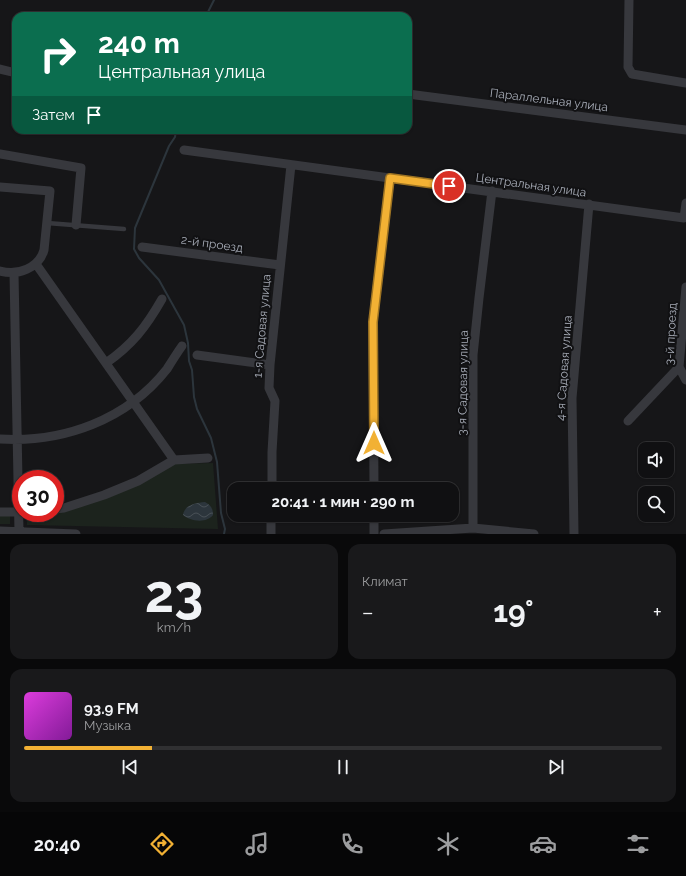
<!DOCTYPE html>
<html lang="ru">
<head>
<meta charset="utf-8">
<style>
  :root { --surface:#101012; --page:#19191b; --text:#f1f3f6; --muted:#9c9d9f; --line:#303032; --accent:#f2b134 }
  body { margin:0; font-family:Raleway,sans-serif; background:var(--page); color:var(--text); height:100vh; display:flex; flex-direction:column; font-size:15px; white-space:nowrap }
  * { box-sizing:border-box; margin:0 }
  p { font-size:13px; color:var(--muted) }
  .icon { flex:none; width:22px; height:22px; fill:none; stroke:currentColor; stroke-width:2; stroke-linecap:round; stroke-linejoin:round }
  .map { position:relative; height:534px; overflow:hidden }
  .side { display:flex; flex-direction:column; gap:10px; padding:10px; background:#09090a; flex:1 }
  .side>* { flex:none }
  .banner { position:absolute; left:12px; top:12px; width:400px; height:122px; border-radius:12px; box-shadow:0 1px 3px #0004,0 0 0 1px var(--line); background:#0b6e4f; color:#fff; overflow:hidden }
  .controls { position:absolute; left:638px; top:442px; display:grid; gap:8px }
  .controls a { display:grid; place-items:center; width:36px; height:36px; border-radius:8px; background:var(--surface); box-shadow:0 1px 3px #0004,0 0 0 1px var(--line); font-size:20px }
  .speed { position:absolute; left:12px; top:470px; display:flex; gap:8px; font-size:20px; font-weight:700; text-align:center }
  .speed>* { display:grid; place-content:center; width:52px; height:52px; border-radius:50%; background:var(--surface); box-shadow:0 1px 3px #0004,0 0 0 1px var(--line); line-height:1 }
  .speed .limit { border:6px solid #d22; background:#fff; color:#111 }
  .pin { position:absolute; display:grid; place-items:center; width:34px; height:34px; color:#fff; margin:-17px; border:2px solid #fff; border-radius:50%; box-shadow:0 1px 4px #0007 }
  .me { position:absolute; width:44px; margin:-22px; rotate:0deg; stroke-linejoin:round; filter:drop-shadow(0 0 3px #0008) }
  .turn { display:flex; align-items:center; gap:14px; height:84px; padding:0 20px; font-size:18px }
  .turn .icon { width:52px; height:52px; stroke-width:2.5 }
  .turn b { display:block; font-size:28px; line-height:34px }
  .then { display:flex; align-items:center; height:38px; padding:0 20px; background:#0003; gap:8px; font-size:15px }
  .big { font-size:30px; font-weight:700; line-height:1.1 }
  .side .widget { flex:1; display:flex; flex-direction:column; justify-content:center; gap:6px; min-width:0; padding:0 14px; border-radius:12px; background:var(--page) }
  .side .dial { align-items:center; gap:0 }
  .dial b { font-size:52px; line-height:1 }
  .song { display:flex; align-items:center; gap:12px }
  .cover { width:48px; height:48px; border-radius:6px; background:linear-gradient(135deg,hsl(300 70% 55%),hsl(290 70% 35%)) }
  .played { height:4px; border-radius:2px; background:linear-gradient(90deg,var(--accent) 20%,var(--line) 20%) }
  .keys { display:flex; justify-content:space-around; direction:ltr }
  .heat { display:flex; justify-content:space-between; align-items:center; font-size:22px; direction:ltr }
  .side .tiles { flex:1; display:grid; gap:10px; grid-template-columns:1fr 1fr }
  .widget:last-child { grid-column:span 2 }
  .trip { position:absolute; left:227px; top:482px; width:232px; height:40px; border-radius:12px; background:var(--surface); box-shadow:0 1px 3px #0004,0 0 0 1px var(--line); font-weight:700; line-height:40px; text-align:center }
  .tabs { display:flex; height:64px; justify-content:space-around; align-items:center; background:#060607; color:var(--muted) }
  .tabs .icon { width:28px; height:28px }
  .tabs .selected { color:var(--accent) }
  .tabs b { font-size:18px; color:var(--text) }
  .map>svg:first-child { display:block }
  .grass { fill:#1c231d }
  .water { fill:url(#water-waves) }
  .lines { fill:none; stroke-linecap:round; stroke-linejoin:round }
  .stream { stroke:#2c353c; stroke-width:2 }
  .service { stroke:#37383d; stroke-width:4.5 }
  .minor { stroke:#37383d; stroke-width:9 }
  .route-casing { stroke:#9d7322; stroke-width:10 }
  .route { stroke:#f2b134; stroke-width:7 }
  .labels { text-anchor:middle; stroke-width:4; stroke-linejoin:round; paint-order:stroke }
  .street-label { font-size:12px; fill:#a8adb8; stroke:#111113 }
</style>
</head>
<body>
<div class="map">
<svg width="686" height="534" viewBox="0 0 686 534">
  <defs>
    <pattern id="water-waves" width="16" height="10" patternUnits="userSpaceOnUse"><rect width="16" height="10" fill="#2c353c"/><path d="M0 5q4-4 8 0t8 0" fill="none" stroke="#485056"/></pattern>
  </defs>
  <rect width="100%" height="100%" fill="#161618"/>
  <path class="grass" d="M 213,463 L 218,529 L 27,525 L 27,515 L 55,513 L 173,464 Z
    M 0,514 L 10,515 L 10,524 L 0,524 Z"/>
  <path class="water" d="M 205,502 C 211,505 213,509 213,515 C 206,524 190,521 183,515 C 185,504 196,503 205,502 Z"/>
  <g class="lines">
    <path class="stream" d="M 206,16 L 214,0
      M 176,130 L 175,137 L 169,146 L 135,228 L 134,249 L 139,258 L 159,280 L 184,325 L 188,343 L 189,361 L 192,370 L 194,397 L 197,409 L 211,438 L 217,462 L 221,513 L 225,529 L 224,534"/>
    <path class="service" d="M 47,223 L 124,229"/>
    <path class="minor" d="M 629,0 L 628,67 L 632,74 L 686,83
      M 0,69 L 16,73
      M 408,94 L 686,130
      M 184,150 L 684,218
      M 0,154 L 81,168 L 76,225
      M 0,187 L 50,191 L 44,250 C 39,268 18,276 0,271
      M 684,218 L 686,203
      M 142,247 L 280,265
      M 36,264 L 174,460
      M 14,273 L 19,532
      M 686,287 L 679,367 L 686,380
      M 197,355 L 270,365
      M 106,363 C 132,345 146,327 162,299
      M 628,421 L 679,367
      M 0,439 C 63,443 127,420 167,369 C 172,361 177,353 182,346
      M 272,489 L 272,452 L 275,401 L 269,388 L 270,365 L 291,165
      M 374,489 L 373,322 L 390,178
      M 55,509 L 64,508 L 104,495 L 138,481 L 174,460 L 208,458
      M 0,512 L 21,512
      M 473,528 L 473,355 L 479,298 L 492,191
      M 0,531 L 76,534
      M 271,534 L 271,515
      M 374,534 L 374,515
      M 384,534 L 473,528 L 534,534
      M 574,534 L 572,398 L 589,204"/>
  </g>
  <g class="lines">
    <g class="route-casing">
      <path id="route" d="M 374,443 L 373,322 L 390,178 L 449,186"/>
    </g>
    <use href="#route" class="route"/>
  </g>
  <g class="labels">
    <g class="street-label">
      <text transform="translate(549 100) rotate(7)" y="4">Параллельная улица</text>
      <text transform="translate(531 185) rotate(8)" y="4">Центральная улица</text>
      <text transform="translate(212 244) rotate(8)" y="4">2-й проезд</text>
      <text transform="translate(262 326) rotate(-85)" y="4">1-я Садовая улица</text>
      <text transform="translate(671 334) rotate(-87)" y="4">3-й проезд</text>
      <text transform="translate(564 368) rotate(-86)" y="4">4-я Садовая улица</text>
      <text transform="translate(463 383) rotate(-89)" y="4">3-я Садовая улица</text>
    </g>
  </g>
</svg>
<div class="controls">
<a><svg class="icon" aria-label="sound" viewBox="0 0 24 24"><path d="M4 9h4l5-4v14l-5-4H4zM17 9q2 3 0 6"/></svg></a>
<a><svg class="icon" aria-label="search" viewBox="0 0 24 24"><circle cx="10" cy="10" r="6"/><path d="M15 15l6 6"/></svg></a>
</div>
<div class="speed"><div class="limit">30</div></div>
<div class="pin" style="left:449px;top:186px;background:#d93025"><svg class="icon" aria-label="arrive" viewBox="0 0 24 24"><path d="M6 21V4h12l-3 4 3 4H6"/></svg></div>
<svg class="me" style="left:374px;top:443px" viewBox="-20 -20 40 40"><path d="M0-17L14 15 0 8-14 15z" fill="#f2b134" stroke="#fff" stroke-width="4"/></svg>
<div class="trip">20:41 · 1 мин · 290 m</div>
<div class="banner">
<div class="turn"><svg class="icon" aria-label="right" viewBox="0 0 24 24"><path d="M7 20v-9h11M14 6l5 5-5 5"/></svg><div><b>240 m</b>Центральная улица</div></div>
<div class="then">Затем<svg class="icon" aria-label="arrive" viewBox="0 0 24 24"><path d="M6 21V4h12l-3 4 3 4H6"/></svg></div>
</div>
</div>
<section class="side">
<div class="tiles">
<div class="widget dial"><b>23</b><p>km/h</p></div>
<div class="widget"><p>Климат</p>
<div class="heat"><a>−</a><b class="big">19°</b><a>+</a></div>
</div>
<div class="widget">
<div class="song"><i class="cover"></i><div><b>93.9 FM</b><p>Музыка</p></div></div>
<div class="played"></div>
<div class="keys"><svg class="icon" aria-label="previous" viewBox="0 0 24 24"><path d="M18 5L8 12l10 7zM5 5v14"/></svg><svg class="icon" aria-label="pause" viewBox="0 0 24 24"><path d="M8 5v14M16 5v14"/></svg><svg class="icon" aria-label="next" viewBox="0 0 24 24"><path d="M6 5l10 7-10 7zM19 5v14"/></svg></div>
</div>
</div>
</section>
<nav class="tabs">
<b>20:40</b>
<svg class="icon selected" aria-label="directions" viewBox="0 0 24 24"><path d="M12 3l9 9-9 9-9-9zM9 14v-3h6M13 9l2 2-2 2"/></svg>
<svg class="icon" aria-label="music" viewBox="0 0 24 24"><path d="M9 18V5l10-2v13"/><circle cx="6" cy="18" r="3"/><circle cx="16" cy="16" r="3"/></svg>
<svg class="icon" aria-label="phone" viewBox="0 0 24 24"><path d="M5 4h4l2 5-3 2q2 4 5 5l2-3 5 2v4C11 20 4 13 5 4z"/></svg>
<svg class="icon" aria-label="climate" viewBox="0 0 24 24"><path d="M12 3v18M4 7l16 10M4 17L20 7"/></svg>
<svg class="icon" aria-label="car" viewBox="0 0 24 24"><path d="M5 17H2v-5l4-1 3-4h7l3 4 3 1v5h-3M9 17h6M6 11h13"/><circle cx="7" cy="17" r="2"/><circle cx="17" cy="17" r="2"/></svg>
<svg class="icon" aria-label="filters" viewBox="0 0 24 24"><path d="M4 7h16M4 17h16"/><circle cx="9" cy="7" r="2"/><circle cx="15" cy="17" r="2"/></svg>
</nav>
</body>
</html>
